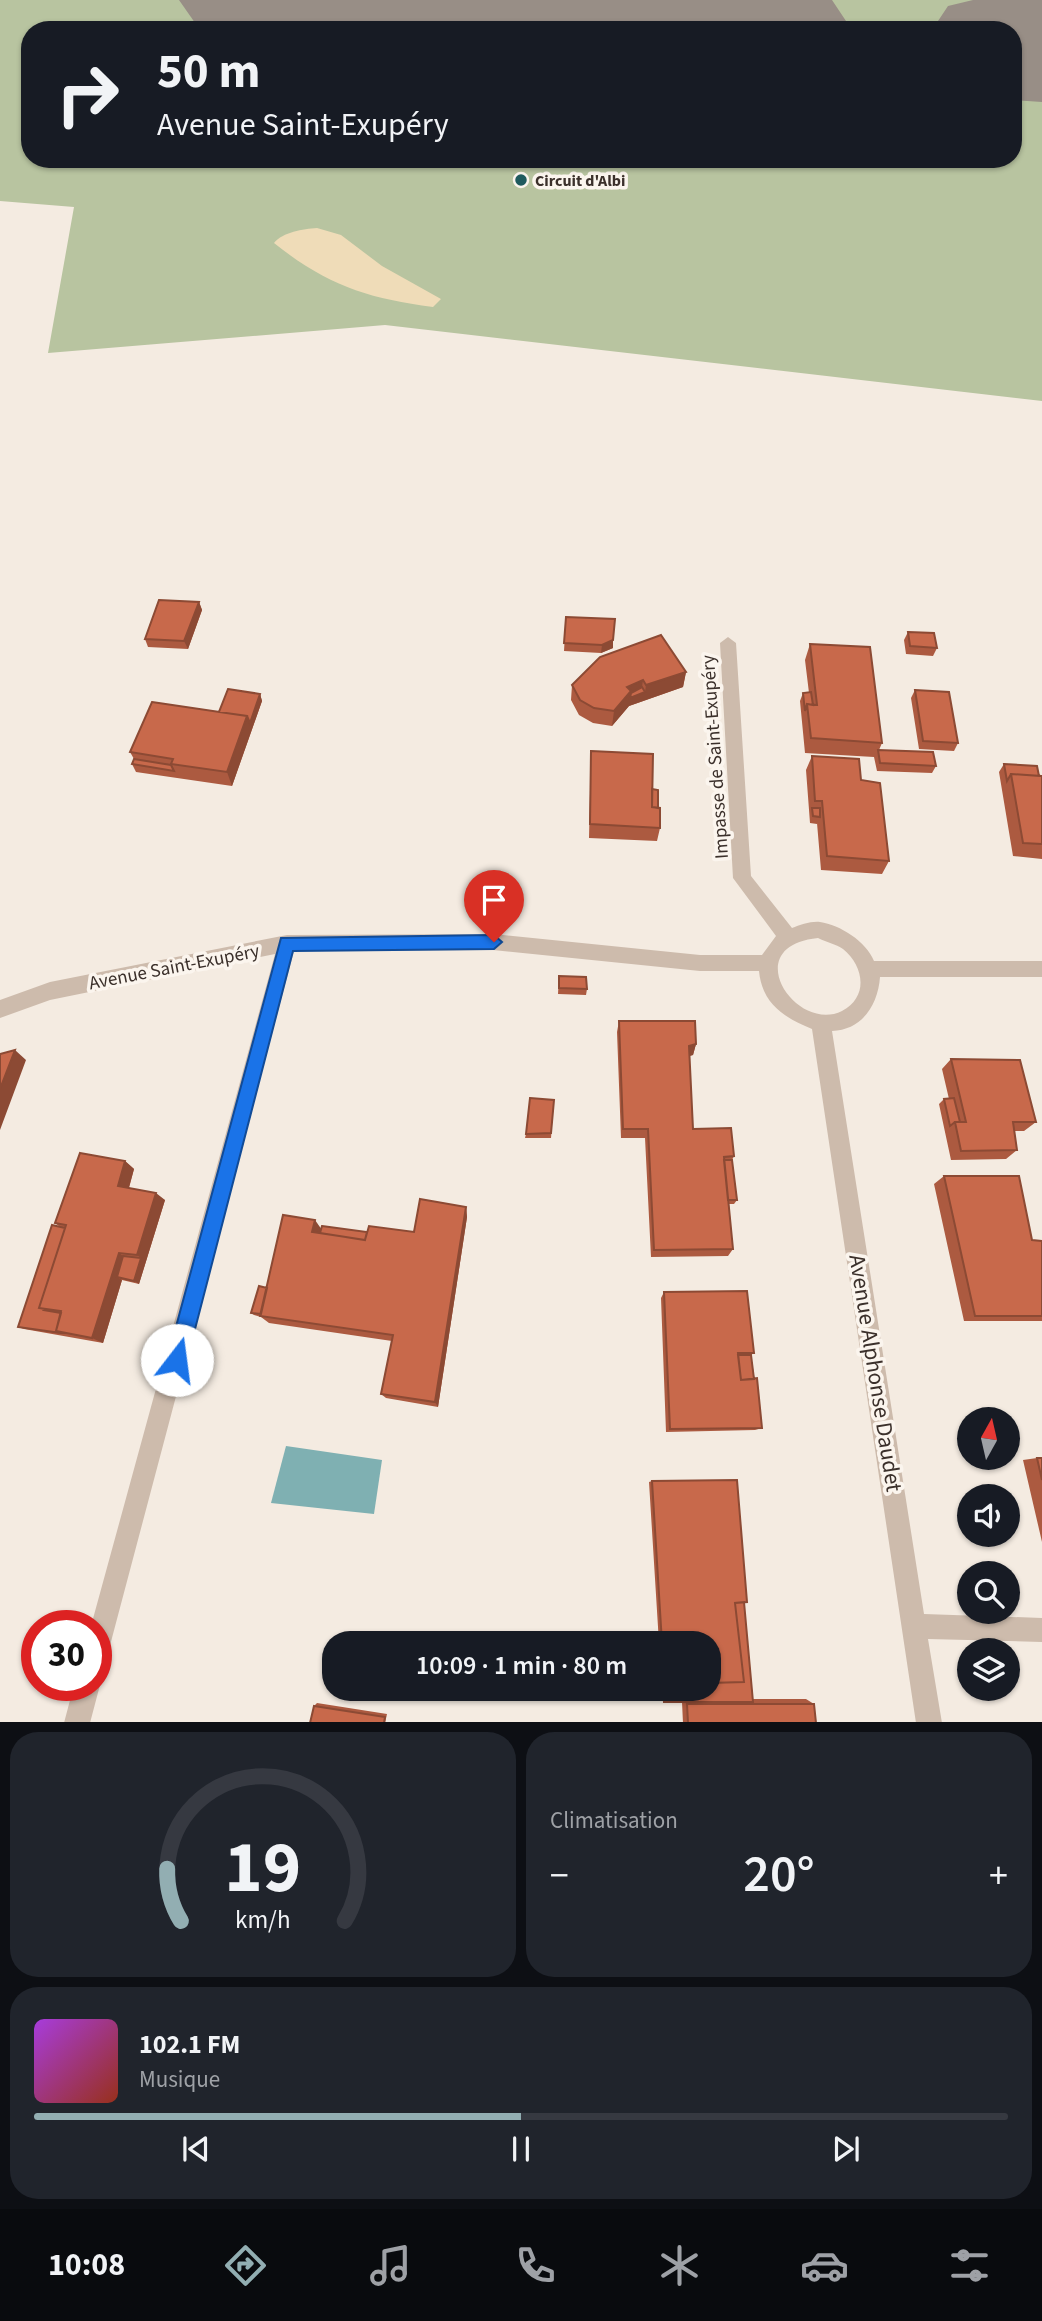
<!DOCTYPE html>
<html lang="fr">
<head>
<meta charset="utf-8">
<style>
  :root { --surface:#171b24; --page:#20242c; --text:#f1f3f6; --muted:#9ea1a6; --line:#363941; --accent:#92aeb2 }
  body { margin:0; font-family:"Source Sans 3",sans-serif; background:var(--page); color:var(--text); height:100vh; display:flex; flex-direction:column; font-size:26px; white-space:nowrap }
  * { box-sizing:border-box; margin:0 }
  p { font-size:23px; color:var(--muted) }
  .icon { flex:none; width:38px; height:38px; fill:none; stroke:currentColor; stroke-width:2; stroke-linecap:round; stroke-linejoin:round }
  .map { position:relative; height:1722px; overflow:hidden }
  .details { display:flex; flex-direction:column; gap:10px; padding:10px; background:#0d0f14; flex:1 }
  .details>* { flex:none }
  .hud { position:absolute; left:21px; top:21px; width:1001px; height:147px; border-radius:28px; box-shadow:0 2px 5px #0004; background:#171b24; color:var(--text); overflow:hidden }
  .needle { width:46px; rotate:8deg }
  .controls { position:absolute; left:957px; top:1407px; display:grid; gap:14px }
  .controls a { display:grid; place-items:center; width:63px; height:63px; border-radius:50%; background:var(--surface); box-shadow:0 2px 5px #0004; font-size:35px }
  .speed { position:absolute; left:21px; top:1610px; display:flex; gap:14px; font-size:35px; font-weight:700; text-align:center }
  .speed>* { display:grid; place-content:center; width:91px; height:91px; border-radius:50%; background:var(--surface); box-shadow:0 2px 5px #0004; line-height:1 }
  .speed .limit { border:10px solid #d22; background:#fff; color:#111 }
  .pin { position:absolute; display:grid; place-items:center; width:60px; height:60px; color:#fff; margin:-72px -30px; border-radius:50% 50% 50% 0; rotate:-45deg; box-shadow:0 0 7px #0007 }
  .pin .icon { rotate:45deg }
  .me { position:absolute; width:77px; margin:-38px; rotate:15deg; stroke-linejoin:round; filter:drop-shadow(0 0 5px #0008) }
  .turn { display:flex; align-items:center; gap:24px; height:147px; padding:0 21px; font-size:32px }
  .turn .icon { width:91px; height:91px; stroke-width:2.5 }
  .turn b { display:block; font-size:49px; line-height:60px }
  .big { font-size:52px; font-weight:600; line-height:1.1 }
  .details .card { flex:1; display:flex; flex-direction:column; justify-content:center; gap:10px; min-width:0; padding:0 24px; border-radius:28px; background:var(--page) }
  .details .dial { align-items:center; gap:0 }
  .dial svg { height:182px; overflow:visible; fill:none; stroke:var(--line); stroke-width:7; stroke-linecap:round; text-anchor:middle }
  .dial text { fill:var(--text); stroke:none }
  .song { display:flex; align-items:center; gap:21px }
  .cover { width:84px; height:84px; border-radius:10px; background:linear-gradient(135deg,hsl(280 70% 55%),hsl(10 70% 35%)) }
  .played { height:7px; border-radius:4px; background:linear-gradient(90deg,var(--accent) 50%,var(--line) 50%) }
  .keys { display:flex; justify-content:space-around; direction:ltr }
  .heat { display:flex; justify-content:space-between; align-items:center; font-size:38px; direction:ltr }
  .details .tiles { flex:1; display:grid; gap:10px; grid-template-columns:1fr 1fr }
  .card:last-child { grid-column:span 2 }
  .trip { position:absolute; left:322px; top:1631px; width:399px; height:70px; border-radius:28px; background:var(--surface); box-shadow:0 2px 5px #0004; font-weight:600; line-height:70px; text-align:center }
  .tab-bar { display:flex; height:112px; justify-content:space-around; align-items:center; background:#090b0e; color:var(--muted) }
  .tab-bar .icon { width:49px; height:49px }
  .tab-bar .current { color:var(--accent) }
  .tab-bar b { font-size:32px; color:var(--text) }
  .map>svg:first-child { display:block }
  .green { fill:#b8c4a0; fill-rule:evenodd }
  .sand { fill:#efdcb8 }
  .water { fill:#7fb0b2 }
  .lines { fill:none; stroke-linecap:round; stroke-linejoin:round }
  .runway { fill:#988e86; fill-rule:evenodd }
  .minor { fill:#cdbbac; fill-rule:evenodd }
  .wall { fill:#ac5a40 }
  .shaded-wall { fill:#8c4a34 }
  .building { fill:#c8694b; stroke:#8c4a34; stroke-width:2 }
  .route { fill:#1a73e8; stroke:#114b97; stroke-width:2 }
  .poi-dot { fill:#1f5a5e; stroke:#fbf5ee; stroke-width:2.5 }
  .labels { text-anchor:middle; stroke-width:7; stroke-linejoin:round; paint-order:stroke }
  .far-poi-label { font-size:16px; font-weight:bold; fill:#3b302b; stroke:#fbf5ee; text-anchor:start }
  .street-label { font-size:19px; fill:#3b302b; stroke:#fbf5ee }
  .near-street-label { font-size:23px; fill:#3b302b; stroke:#fbf5ee }
</style>
</head>
<body>
<div class="map">
<svg width="1042" height="1723" viewBox="0 0 1042 1723">
  <rect width="100%" height="100%" fill="#f4ebe1"/>
  <path class="green" d="M 0,0 L 1042,0 L 1042,401 L 385,325 L 48,353 L 74,207 L 0,201 ZM 30,30 L 1013,30 L 1013,159 L 30,159 Z"/>
  <path class="sand" d="M 317,228 L 341,235 L 382,266 L 441,299 L 433,307 C 367,298 328,286 274,243 C 283,232 303,229 317,228 Z"/>
  <path class="water" d="M 286,1446 L 382,1460 L 374,1514 L 271,1503 Z"/>
  <g class="lines">
    <path class="runway" d="M 179,0 L 832,0 L 852,30 L 200,30 Z
      M 973,0 L 1042,0 L 1042,102 L 1013,100 L 1013,30 L 932,30 L 948,6 Z"/>
    <path class="minor" d="M 728,637 L 736,643 L 751,876 L 792,928 C 800,925 811,921 820,922 C 840,925 866,941 874,961 L 1042,961 L 1042,977 L 880,977 C 878,1005 862,1030 832,1031 L 924,1614 L 1042,1618 L 1042,1642 L 928,1639 L 942,1723 L 916,1723 L 812,1029 C 785,1018 762,1004 759,971 L 700,971 L 493,950 L 294,951 L 108,1653 L 105,1662 L 96,1665 L 96,1626 L 91,1626 L 275,954 L 50,1000 L 0,1018 L 0,1000 L 50,982 L 287,935 L 493,934 L 700,955 L 762,955 L 776,936 L 733,878 L 720,643 ZM 818,938 C 826,942 836,944 843,949 C 864,966 869,997 842,1011 C 796,1034 737,946 818,938 Z
      M 96,1677 L 100,1685 L 90,1723 L 64,1723 L 74,1685 L 96,1685 Z"/>
  </g>
  <path class="wall" d="M 199,602 L 202,610 L 188,649 L 148,647 L 145,639 Z
    M 566,617 L 613,648 L 601,653 L 564,651 Z
    M 908,632 L 937,648 L 933,656 L 906,654 L 904,640 Z
    M 810,644 L 882,743 L 879,750 L 936,766 L 932,773 L 877,771 L 874,757 L 805,753 L 800,701 L 803,693 L 809,693 L 805,660 Z
    M 686,672 L 683,687 L 629,706 L 612,726 L 593,723 L 579,715 L 571,700 L 572,685 Z
    M 915,690 L 958,743 L 954,751 L 919,749 L 911,698 Z
    M 260,694 L 262,701 L 232,786 L 136,772 L 132,764 L 134,759 L 130,752 Z
    M 591,751 L 652,789 L 658,808 L 660,828 L 657,841 L 589,838 Z
    M 812,756 L 861,780 L 889,861 L 882,874 L 821,870 L 817,823 L 817,824 L 810,823 L 806,770 Z
    M 1004,764 L 1042,776 L 1042,859 L 1013,856 L 999,772 Z
    M 559,976 L 587,989 L 586,995 L 558,994 Z
    M 619,1021 L 696,1044 L 693,1055 L 689,1056 L 693,1129 L 734,1156 L 732,1160 L 737,1200 L 734,1204 L 729,1204 L 733,1249 L 728,1256 L 651,1257 L 645,1138 L 621,1138 L 617,1032 Z
    M 951,1059 L 1036,1122 L 1024,1131 L 1014,1131 L 1017,1150 L 1006,1159 L 951,1160 L 939,1104 L 944,1099 L 949,1099 L 942,1069 Z
    M 554,1100 L 551,1138 L 525,1138 L 526,1134 Z
    M 125,1161 L 134,1169 L 129,1188 L 165,1200 L 139,1284 L 122,1280 L 103,1343 L 24,1329 L 18,1327 L 60,1227 L 55,1223 Z
    M 944,1176 L 1032,1240 L 1042,1241 L 1042,1321 L 964,1321 L 934,1184 Z
    M 466,1207 L 467,1217 L 438,1407 L 386,1398 L 381,1394 L 392,1341 L 269,1323 L 261,1317 L 254,1315 L 251,1313 L 267,1288 L 321,1229 L 367,1232 L 414,1232 Z
    M 664,1292 L 754,1353 L 751,1355 L 762,1428 L 755,1430 L 666,1432 L 661,1298 Z
    M 1037,1458 L 1042,1458 L 1042,1542 L 1023,1460 Z
    M 652,1481 L 744,1602 L 753,1699 L 806,1699 L 814,1704 L 816,1723 L 683,1723 L 682,1702 L 664,1702 L 662,1699 L 661,1689 L 709,1689 L 709,1643 L 659,1643 L 649,1482 Z
    M 317,1703 L 387,1714 L 385,1723 L 310,1723 L 314,1706 Z"/>
  <path class="shaded-wall" d="M 199,602 L 202,610 L 188,649 L 184,641 Z
    M 613,640 L 613,648 L 601,653 L 602,645 Z
    M 686,672 L 683,687 L 629,706 L 630,698 L 629,706 L 612,726 L 614,711 L 627,687 L 643,680 L 641,694 L 645,692 L 646,685 Z
    M 260,694 L 262,701 L 232,786 L 227,772 L 247,716 Z
    M 696,1044 L 693,1055 L 685,1057 L 689,1046 Z
    M 15,1050 L 26,1060 L 0,1130 L 0,1089 Z
    M 125,1161 L 134,1169 L 127,1194 L 118,1186 Z
    M 156,1193 L 165,1200 L 139,1284 L 134,1281 L 141,1258 L 137,1255 Z
    M 466,1207 L 467,1217 L 438,1407 L 435,1402 Z
    M 315,1220 L 322,1230 L 319,1242 L 312,1232 Z
    M 119,1253 L 128,1260 L 117,1277 L 122,1280 L 103,1343 L 92,1338 Z"/>
  <path class="building" d="M 159,600 L 199,602 L 184,641 L 145,639 Z
    M 566,617 L 615,619 L 613,640 L 602,645 L 564,643 Z
    M 908,632 L 934,633 L 937,648 L 910,646 Z
    M 661,635 L 686,672 L 646,685 L 643,680 L 627,687 L 631,691 L 614,711 L 594,708 L 580,700 L 572,685 L 600,657 Z
    M 810,644 L 870,647 L 882,743 L 811,738 L 807,704 L 817,705 Z
    M 642,687 L 645,692 L 630,698 L 631,693 Z
    M 228,689 L 260,694 L 250,723 L 247,716 L 219,712 Z
    M 915,690 L 949,692 L 958,743 L 923,741 Z
    M 811,692 L 813,705 L 807,704 L 805,711 L 803,693 Z
    M 152,702 L 247,716 L 227,772 L 171,764 L 173,759 L 130,752 Z
    M 878,750 L 933,752 L 936,766 L 880,763 Z
    M 591,751 L 653,754 L 652,807 L 660,808 L 660,828 L 590,824 Z
    M 812,756 L 859,759 L 861,780 L 880,783 L 889,861 L 827,856 L 822,801 L 815,801 Z
    M 134,759 L 171,765 L 174,771 L 132,764 Z
    M 1004,764 L 1037,766 L 1039,776 L 1011,774 L 1007,781 Z
    M 1011,774 L 1042,776 L 1042,844 L 1023,843 Z
    M 652,789 L 658,790 L 658,808 L 652,807 Z
    M 812,808 L 820,808 L 820,817 L 813,816 Z
    M 559,976 L 586,977 L 587,989 L 559,988 Z
    M 619,1021 L 695,1021 L 696,1044 L 689,1046 L 693,1129 L 731,1128 L 734,1156 L 724,1157 L 733,1249 L 654,1250 L 648,1129 L 623,1129 Z
    M 15,1050 L 0,1089 L 0,1054 Z
    M 951,1059 L 1020,1060 L 1036,1122 L 1013,1122 L 1017,1150 L 961,1151 L 955,1122 L 966,1122 Z
    M 530,1098 L 554,1100 L 551,1133 L 526,1134 Z
    M 954,1098 L 960,1122 L 955,1122 L 950,1126 L 944,1099 Z
    M 80,1153 L 125,1161 L 118,1186 L 156,1193 L 137,1255 L 119,1253 L 92,1338 L 56,1331 L 61,1311 L 39,1308 L 66,1225 L 55,1223 Z
    M 724,1160 L 732,1160 L 737,1200 L 728,1200 Z
    M 944,1176 L 1019,1176 L 1032,1240 L 1042,1241 L 1042,1316 L 975,1316 Z
    M 420,1199 L 466,1207 L 435,1402 L 381,1394 L 393,1335 L 260,1316 L 283,1215 L 315,1220 L 312,1232 L 365,1240 L 369,1226 L 414,1232 Z
    M 52,1225 L 65,1228 L 39,1308 L 45,1309 L 44,1310 L 61,1313 L 56,1331 L 61,1333 L 18,1327 Z
    M 322,1226 L 367,1232 L 365,1240 L 320,1233 Z
    M 123,1256 L 141,1258 L 134,1281 L 117,1277 Z
    M 259,1286 L 267,1288 L 261,1314 L 251,1313 Z
    M 747,1291 L 754,1353 L 738,1353 L 741,1380 L 757,1378 L 762,1428 L 670,1429 L 664,1292 Z
    M 738,1355 L 751,1355 L 754,1379 L 741,1380 Z
    M 1037,1458 L 1042,1458 L 1042,1480 Z
    M 737,1480 L 747,1602 L 735,1603 L 744,1682 L 709,1683 L 709,1643 L 662,1643 L 652,1481 Z
    M 744,1602 L 753,1702 L 664,1702 L 663,1689 L 709,1689 L 709,1683 L 744,1682 L 735,1603 Z
    M 687,1704 L 814,1704 L 816,1723 L 688,1723 Z
    M 314,1706 L 385,1717 L 384,1723 L 310,1723 Z"/>
  <path class="route" d="M 494,935 L 502,942 L 494,949 L 293,951 L 187,1360 L 184,1367 L 177,1370 L 170,1367 L 167,1360 L 281,938 Z"/>
  <circle class="poi-dot" cx="521" cy="180" r="7"/>
  <g class="labels">
    <g class="far-poi-label">
      <text x="535" y="186">Circuit d'Albi</text>
    </g>
    <g class="street-label">
      <text transform="translate(714 757) rotate(-94)" y="7">Impasse de Saint-Exupéry</text>
      <text transform="translate(174 966) rotate(-11)" y="7">Avenue Saint-Exupéry</text>
    </g>
    <g class="near-street-label">
      <text transform="translate(876 1373) rotate(81)" y="8">Avenue Alphonse Daudet</text>
    </g>
  </g>
</svg>
<div class="controls">
<a><svg class="needle" viewBox="-14 -14 28 28"><path d="M0-13l5 13h-10z" fill="#e53935"/><path d="M0 13l5-13h-10z" fill="#9ea1a6"/></svg></a>
<a><svg class="icon" aria-label="sound" viewBox="0 0 24 24"><path d="M4 9h4l5-4v14l-5-4H4zM17 9q2 3 0 6"/></svg></a>
<a><svg class="icon" aria-label="search" viewBox="0 0 24 24"><circle cx="10" cy="10" r="6"/><path d="M15 15l6 6"/></svg></a>
<a><svg class="icon" aria-label="layers" viewBox="0 0 24 24"><path d="M12 4l9 5-9 5-9-5zM3 14l9 5 9-5"/></svg></a>
</div>
<div class="speed"><div class="limit">30</div></div>
<div class="pin" style="left:494px;top:942px;background:#d93025"><svg class="icon" aria-label="arrive" viewBox="0 0 24 24"><path d="M6 21V4h12l-3 4 3 4H6"/></svg></div>
<svg class="me" style="left:177px;top:1360px" viewBox="-20 -20 40 40"><circle r="19" fill="#fff"/><path d="M0-13L10 11 0 6-10 11z" fill="#1a73e8"/></svg>
<div class="trip">10:09 · 1 min · 80 m</div>
<div class="hud">
<div class="turn"><svg class="icon" aria-label="right" viewBox="0 0 24 24"><path d="M7 20v-9h11M14 6l5 5-5 5"/></svg><div><b>50 m</b>Avenue Saint-Exupéry</div></div>
</div>
</div>
<section class="details">
<div class="tiles">
<div class="card dial"><svg viewBox="0 0 100 80">
<path d="M14 69A42 42 0 1 1 86 69"/>
<path d="M14 69A42 42 0 0 1 8 46" stroke="#92aeb2"/>
<text x="50" y="56" font-size="32" font-weight="700">19</text>
<text x="50" y="72" font-size="11">km/h</text>
</svg></div>
<div class="card"><p>Climatisation</p>
<div class="heat"><a>−</a><b class="big">20°</b><a>+</a></div>
</div>
<div class="card">
<div class="song"><i class="cover"></i><div><b>102.1 FM</b><p>Musique</p></div></div>
<div class="played"></div>
<div class="keys"><svg class="icon" aria-label="previous" viewBox="0 0 24 24"><path d="M18 5L8 12l10 7zM5 5v14"/></svg><svg class="icon" aria-label="pause" viewBox="0 0 24 24"><path d="M8 5v14M16 5v14"/></svg><svg class="icon" aria-label="next" viewBox="0 0 24 24"><path d="M6 5l10 7-10 7zM19 5v14"/></svg></div>
</div>
</div>
</section>
<nav class="tab-bar">
<b>10:08</b>
<svg class="icon current" aria-label="directions" viewBox="0 0 24 24"><path d="M12 3l9 9-9 9-9-9zM9 14v-3h6M13 9l2 2-2 2"/></svg>
<svg class="icon" aria-label="music" viewBox="0 0 24 24"><path d="M9 18V5l10-2v13"/><circle cx="6" cy="18" r="3"/><circle cx="16" cy="16" r="3"/></svg>
<svg class="icon" aria-label="phone" viewBox="0 0 24 24"><path d="M5 4h4l2 5-3 2q2 4 5 5l2-3 5 2v4C11 20 4 13 5 4z"/></svg>
<svg class="icon" aria-label="climate" viewBox="0 0 24 24"><path d="M12 3v18M4 7l16 10M4 17L20 7"/></svg>
<svg class="icon" aria-label="car" viewBox="0 0 24 24"><path d="M5 17H2v-5l4-1 3-4h7l3 4 3 1v5h-3M9 17h6M6 11h13"/><circle cx="7" cy="17" r="2"/><circle cx="17" cy="17" r="2"/></svg>
<svg class="icon" aria-label="filters" viewBox="0 0 24 24"><path d="M4 7h16M4 17h16"/><circle cx="9" cy="7" r="2"/><circle cx="15" cy="17" r="2"/></svg>
</nav>
</body>
</html>
